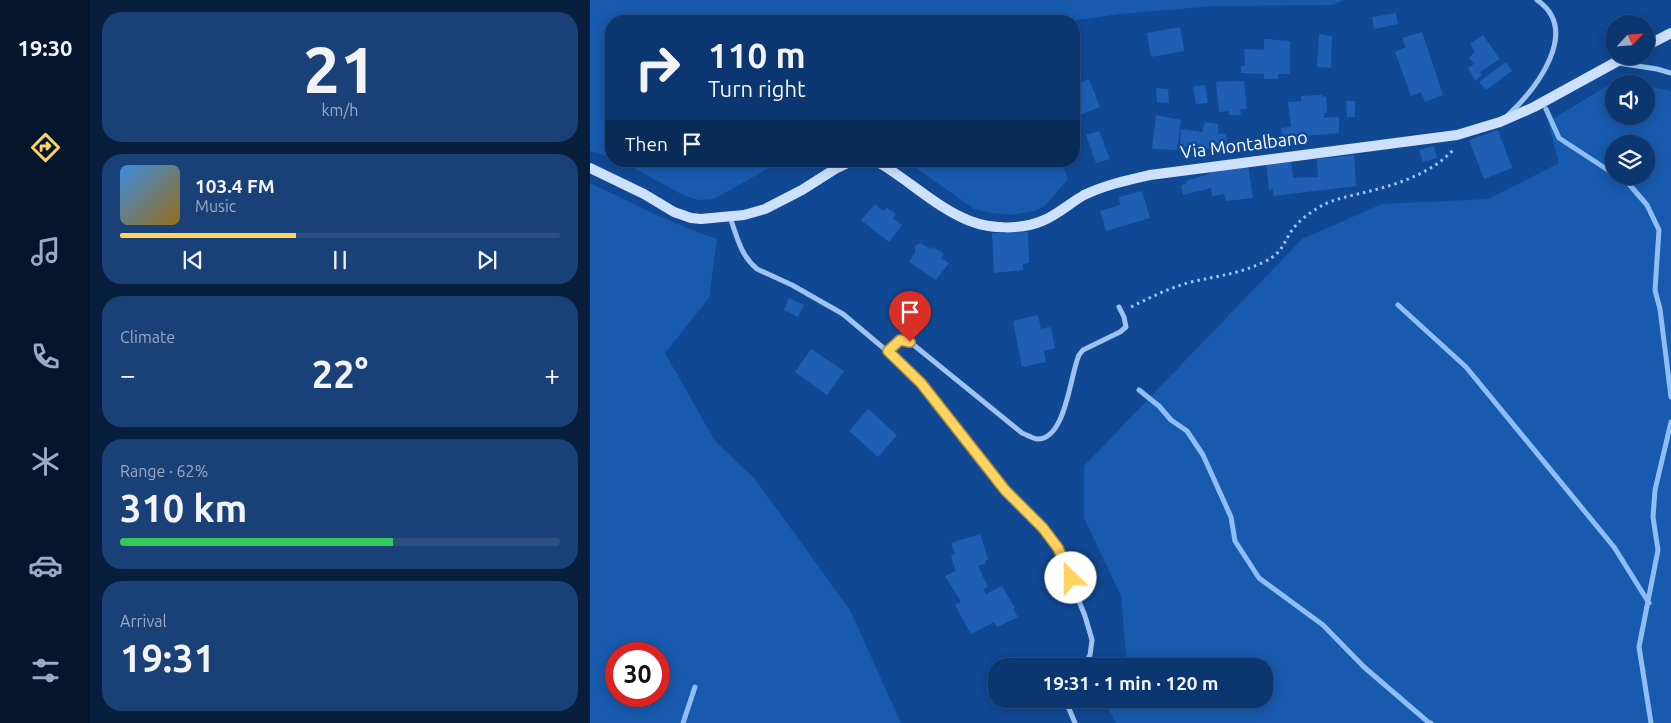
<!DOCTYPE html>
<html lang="en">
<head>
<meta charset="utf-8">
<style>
  :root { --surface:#0c366f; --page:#1a4177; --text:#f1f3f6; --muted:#9aabc3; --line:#2c5082; --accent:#ffd360 }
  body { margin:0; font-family:Ubuntu,sans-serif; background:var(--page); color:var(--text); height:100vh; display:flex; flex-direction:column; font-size:19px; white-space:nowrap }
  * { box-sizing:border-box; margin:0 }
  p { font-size:16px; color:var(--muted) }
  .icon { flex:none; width:28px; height:28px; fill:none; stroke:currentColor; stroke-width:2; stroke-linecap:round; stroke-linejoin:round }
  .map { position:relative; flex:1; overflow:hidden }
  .drawer { display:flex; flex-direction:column; gap:12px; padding:12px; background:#071e3d; width:500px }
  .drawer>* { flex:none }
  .top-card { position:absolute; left:15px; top:15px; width:475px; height:152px; border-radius:20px; box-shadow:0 2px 12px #0003,0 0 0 1px var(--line); background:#0c366f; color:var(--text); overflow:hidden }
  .needle { width:32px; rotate:64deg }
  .fabs { position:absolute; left:1015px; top:15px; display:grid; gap:10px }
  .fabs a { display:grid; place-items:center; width:50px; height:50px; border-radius:50%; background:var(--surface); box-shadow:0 2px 12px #0003,0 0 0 1px var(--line); font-size:25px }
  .speed { position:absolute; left:15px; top:642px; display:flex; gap:10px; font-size:25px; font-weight:700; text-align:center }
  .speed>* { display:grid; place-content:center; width:65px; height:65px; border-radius:50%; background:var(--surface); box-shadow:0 2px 12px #0003,0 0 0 1px var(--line); line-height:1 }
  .speed .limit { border:8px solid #d22; background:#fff; color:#111 }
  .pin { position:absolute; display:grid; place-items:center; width:42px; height:42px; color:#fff; margin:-51px -21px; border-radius:50% 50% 50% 0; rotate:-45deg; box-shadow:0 0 5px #0007 }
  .pin .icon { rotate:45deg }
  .me { position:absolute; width:55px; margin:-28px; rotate:337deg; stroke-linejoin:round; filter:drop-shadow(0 0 4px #0008) }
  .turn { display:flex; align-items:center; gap:18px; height:105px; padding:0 20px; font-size:22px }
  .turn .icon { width:65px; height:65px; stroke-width:2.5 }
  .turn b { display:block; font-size:35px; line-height:42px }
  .then { display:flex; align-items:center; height:48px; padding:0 20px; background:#0003; gap:10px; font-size:19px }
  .big { font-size:38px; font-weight:700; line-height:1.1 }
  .drawer .tile { flex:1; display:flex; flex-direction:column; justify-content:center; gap:8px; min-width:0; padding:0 18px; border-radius:20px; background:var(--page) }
  .drawer .dial { align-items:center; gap:0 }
  .dial b { font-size:65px; line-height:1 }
  .song { display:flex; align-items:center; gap:15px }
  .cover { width:60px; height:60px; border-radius:8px; background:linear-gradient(135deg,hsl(210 70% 55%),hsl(40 70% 35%)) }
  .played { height:5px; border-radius:2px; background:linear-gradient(90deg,var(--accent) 40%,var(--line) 40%) }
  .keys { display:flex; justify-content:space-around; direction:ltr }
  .heat { display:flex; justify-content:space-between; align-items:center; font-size:28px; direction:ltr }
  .charge { height:8px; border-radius:4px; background:linear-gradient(90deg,#34c759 62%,var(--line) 0) }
  .trip { position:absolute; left:398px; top:658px; width:285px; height:50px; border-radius:20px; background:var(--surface); box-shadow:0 2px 12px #0003,0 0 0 1px var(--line); font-weight:700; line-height:50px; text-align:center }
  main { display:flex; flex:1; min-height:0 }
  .menu { display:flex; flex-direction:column; width:90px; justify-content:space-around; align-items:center; background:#05162c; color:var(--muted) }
  .menu .icon { width:35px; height:35px }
  .menu .active { color:var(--accent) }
  .menu b { font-size:22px; color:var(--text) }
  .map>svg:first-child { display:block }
  .green { fill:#185aae; fill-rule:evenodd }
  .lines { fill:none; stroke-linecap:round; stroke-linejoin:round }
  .stream { stroke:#8fbef7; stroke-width:5 }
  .building { fill:#1e5fb3 }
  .path { stroke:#9dc3f3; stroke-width:3; stroke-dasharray:2.5 4; stroke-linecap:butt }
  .street { stroke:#9dc3f3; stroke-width:5 }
  .secondary { stroke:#cde1fd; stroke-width:10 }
  .route-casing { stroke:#a6893e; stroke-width:12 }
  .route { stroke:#ffd360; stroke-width:9 }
  .labels { text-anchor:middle; stroke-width:5; stroke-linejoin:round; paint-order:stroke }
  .street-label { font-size:18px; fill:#fff; stroke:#104894 }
</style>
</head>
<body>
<main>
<nav class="menu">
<b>19:30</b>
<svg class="icon active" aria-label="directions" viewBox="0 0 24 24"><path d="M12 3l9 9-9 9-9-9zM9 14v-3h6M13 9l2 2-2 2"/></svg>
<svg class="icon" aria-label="music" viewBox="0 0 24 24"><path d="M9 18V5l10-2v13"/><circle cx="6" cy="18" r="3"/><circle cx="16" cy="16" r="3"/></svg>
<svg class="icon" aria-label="phone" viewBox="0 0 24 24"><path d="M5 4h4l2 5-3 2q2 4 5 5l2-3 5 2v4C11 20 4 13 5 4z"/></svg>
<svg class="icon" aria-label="climate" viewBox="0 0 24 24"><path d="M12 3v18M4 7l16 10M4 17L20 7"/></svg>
<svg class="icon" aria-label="car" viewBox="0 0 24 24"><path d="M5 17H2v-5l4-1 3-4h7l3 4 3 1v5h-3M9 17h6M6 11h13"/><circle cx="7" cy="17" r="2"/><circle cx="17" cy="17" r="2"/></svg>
<svg class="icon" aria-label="filters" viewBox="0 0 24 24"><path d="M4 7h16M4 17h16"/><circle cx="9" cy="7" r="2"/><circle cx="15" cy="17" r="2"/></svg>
</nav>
<section class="drawer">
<div class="tile dial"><b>21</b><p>km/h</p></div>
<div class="tile">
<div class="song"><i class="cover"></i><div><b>103.4 FM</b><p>Music</p></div></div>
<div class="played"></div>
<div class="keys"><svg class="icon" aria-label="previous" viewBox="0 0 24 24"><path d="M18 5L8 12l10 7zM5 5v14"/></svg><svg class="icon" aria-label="pause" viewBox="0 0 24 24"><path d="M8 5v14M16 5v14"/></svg><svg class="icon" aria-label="next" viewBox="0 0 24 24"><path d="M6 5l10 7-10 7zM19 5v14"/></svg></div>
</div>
<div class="tile"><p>Climate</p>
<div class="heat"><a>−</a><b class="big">22°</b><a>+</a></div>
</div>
<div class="tile"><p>Range · 62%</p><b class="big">310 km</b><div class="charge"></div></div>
<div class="tile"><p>Arrival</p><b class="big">19:31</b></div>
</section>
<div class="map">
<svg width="1081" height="723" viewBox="0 0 1081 723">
  <rect width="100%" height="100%" fill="#104894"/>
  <path class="green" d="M 0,0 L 754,0 L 743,5 L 625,6 L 530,14 L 480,21 L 21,21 L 21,157 L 0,151 Z
    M 1025,81 L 1043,84 L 1024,84 L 1024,116 L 1056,116 L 1056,86 L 1081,91 L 1081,723 L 526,723 L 517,706 L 520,699 L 674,699 L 674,666 L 537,666 L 531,596 L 494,518 L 494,466 L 712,239 L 792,204 L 898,199 L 969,163 L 958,122 ZM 1024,144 L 1056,144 L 1056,176 L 1024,176 Z
    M 31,161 L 191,161 L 124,199 L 108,200 L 93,195 Z
    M 316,161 L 470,161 L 478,179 L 455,206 L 444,211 L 421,215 L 401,213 L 384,209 Z
    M 0,183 C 42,203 83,224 127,239 L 119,298 L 75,353 L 125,441 L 165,479 L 260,610 L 311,723 L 0,723 ZM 26,654 L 69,654 L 69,696 L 26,696 Z"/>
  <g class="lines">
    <path class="stream" d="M 956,109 L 969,138 L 1024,174
      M 1027,176 L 1038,183 L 1057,205 L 1069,230 L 1065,290 L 1070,309 L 1081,397
      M 808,305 L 876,367 L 1024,547 L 1059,603
      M 549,390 L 569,406 L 581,420 L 597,431 L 613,455 L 641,517 L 645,541 L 669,578 L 733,625 L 774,667 L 838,722 L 841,723
      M 93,723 L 105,687
      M 1061,723 L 1049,647 L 1068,550 L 1063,517 L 1065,490 L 1081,422"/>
  </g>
  <path class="building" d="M 806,13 L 808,24 L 784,29 L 782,17 Z
    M 590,27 L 594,51 L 561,57 L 557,33 Z
    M 832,32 L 853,95 L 835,102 L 831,92 L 821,96 L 805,52 L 816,47 L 812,38 Z
    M 729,34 L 742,36 L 741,68 L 727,67 Z
    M 893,35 L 910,59 L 890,72 L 892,75 L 885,81 L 878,68 L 884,64 L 879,58 L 885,52 L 880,44 Z
    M 674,39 L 700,41 L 700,74 L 688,74 L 688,79 L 674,79 L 674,74 L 651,73 L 651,66 L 655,66 L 654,49 L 674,50 Z
    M 916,62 L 922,71 L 896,90 L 889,82 Z
    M 499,79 L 510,107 L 487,116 L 484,107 L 484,85 Z
    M 654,81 L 657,109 L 650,109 L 651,115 L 639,115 L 639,111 L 629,112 L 626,82 Z
    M 615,85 L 618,103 L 606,104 L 603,86 Z
    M 566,88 L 578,89 L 579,103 L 567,102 Z
    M 732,95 L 732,97 L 736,96 L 737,113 L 734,113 L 734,118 L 749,117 L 749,133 L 703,137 L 693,139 L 691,128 L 701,127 L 698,102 L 711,101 L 711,96 Z
    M 756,101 L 765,101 L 765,117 L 757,117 Z
    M 566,115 L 591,120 L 587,150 L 562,149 Z
    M 615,122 L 628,124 L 628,134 L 636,134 L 637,147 L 624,149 L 590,147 L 591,129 L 612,132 Z
    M 908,130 L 922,168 L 894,179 L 879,140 Z
    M 509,131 L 520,159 L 506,163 L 496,135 Z
    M 844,146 L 847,158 L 833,162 L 829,150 Z
    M 764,155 L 766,186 L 683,196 L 683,189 L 679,190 L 676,162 L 701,160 L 703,178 L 728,177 L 727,159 Z
    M 658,164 L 663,198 L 636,201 L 634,194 L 622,196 L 621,188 L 593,195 L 591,185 L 596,184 L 596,181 L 619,174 L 619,172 Z
    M 552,191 L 560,218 L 516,231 L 510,211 L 530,205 L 529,197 Z
    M 285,204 L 293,211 L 297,208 L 306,214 L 303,218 L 312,225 L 299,242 L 271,220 Z
    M 438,232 L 439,263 L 433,264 L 433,270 L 404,273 L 402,233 Z
    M 330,243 L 341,249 L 344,247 L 354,254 L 351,258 L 359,263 L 346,280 L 319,262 L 325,253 L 325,246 Z
    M 199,298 L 214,305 L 208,317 L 194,310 Z
    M 448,315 L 451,329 L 461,327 L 465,348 L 454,351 L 456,362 L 432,367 L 423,321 Z
    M 221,349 L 254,371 L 237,395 L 205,372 Z
    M 278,409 L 307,435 L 288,457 L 259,431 Z
    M 390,534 L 398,559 L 395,561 L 396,563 L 388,566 L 398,587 L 393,589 L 396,594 L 412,586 L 425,608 L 423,609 L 428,617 L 407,627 L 404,622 L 381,634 L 365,605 L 371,602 L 355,576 L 366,571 L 361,556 L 365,554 L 361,543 Z"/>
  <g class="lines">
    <path class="path" d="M 541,307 C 561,297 579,288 601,282 C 627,276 649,274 674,262 C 697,251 693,238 708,223 C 714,217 725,209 733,205 C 745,199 759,196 772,193 C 805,185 840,175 864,149"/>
    <path class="street" d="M 1028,63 L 1067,69 L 1081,73
      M 918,115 C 945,90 992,31 947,0
      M 140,217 C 147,237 151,256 167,269 L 202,285 L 253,314 L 297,351 L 331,383 L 415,490 L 453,528 L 468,548 L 495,616 L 502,640 L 500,655 L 494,666
      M 297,351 L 310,340 L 320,342 L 432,433 C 437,435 442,438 447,439 C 476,440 480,375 489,355 L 493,350 L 530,332 L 536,327 L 534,317 L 529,307
      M 478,699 L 477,704 L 485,723"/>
    <path class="secondary" d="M 1056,46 L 1081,33
      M 286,161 C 318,179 345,207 380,221 C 401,229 430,230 452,221 C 467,215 480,203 494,195 C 515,185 538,180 560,175 L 867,135 L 910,122 L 944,107 L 1037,56
      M 0,168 L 54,194 L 84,212 L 101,218 L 111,219 L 154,215 L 175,209 L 212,190 L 245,169 L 262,161"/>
  </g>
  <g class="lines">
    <g class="route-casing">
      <path id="route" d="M 320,342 L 310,340 L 298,351 L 331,383 L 415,490 L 453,528 L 468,548 L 481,578"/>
    </g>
    <use href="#route" class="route"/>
  </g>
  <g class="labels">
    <g class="street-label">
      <text transform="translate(654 145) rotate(-7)" y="6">Via Montalbano</text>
    </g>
  </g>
</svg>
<div class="fabs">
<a><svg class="needle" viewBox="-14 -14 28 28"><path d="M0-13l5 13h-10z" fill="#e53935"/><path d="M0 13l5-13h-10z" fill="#9aabc3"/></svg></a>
<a><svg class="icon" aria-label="sound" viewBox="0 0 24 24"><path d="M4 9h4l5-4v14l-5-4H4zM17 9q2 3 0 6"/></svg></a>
<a><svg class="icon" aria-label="layers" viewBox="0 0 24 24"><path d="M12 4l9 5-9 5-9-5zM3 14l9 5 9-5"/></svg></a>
</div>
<div class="speed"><div class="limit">30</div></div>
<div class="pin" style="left:320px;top:342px;background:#d93025"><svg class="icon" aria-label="arrive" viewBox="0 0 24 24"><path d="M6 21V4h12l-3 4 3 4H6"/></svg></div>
<svg class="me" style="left:481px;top:578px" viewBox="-20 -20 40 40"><circle r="19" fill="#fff"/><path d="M0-13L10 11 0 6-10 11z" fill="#ffd360"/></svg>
<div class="trip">19:31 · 1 min · 120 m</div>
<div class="top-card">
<div class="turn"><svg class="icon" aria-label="right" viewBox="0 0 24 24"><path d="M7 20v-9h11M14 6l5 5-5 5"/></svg><div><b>110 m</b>Turn right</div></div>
<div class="then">Then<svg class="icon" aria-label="arrive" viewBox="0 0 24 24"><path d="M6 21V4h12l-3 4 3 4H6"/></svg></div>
</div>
</div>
</main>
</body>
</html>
